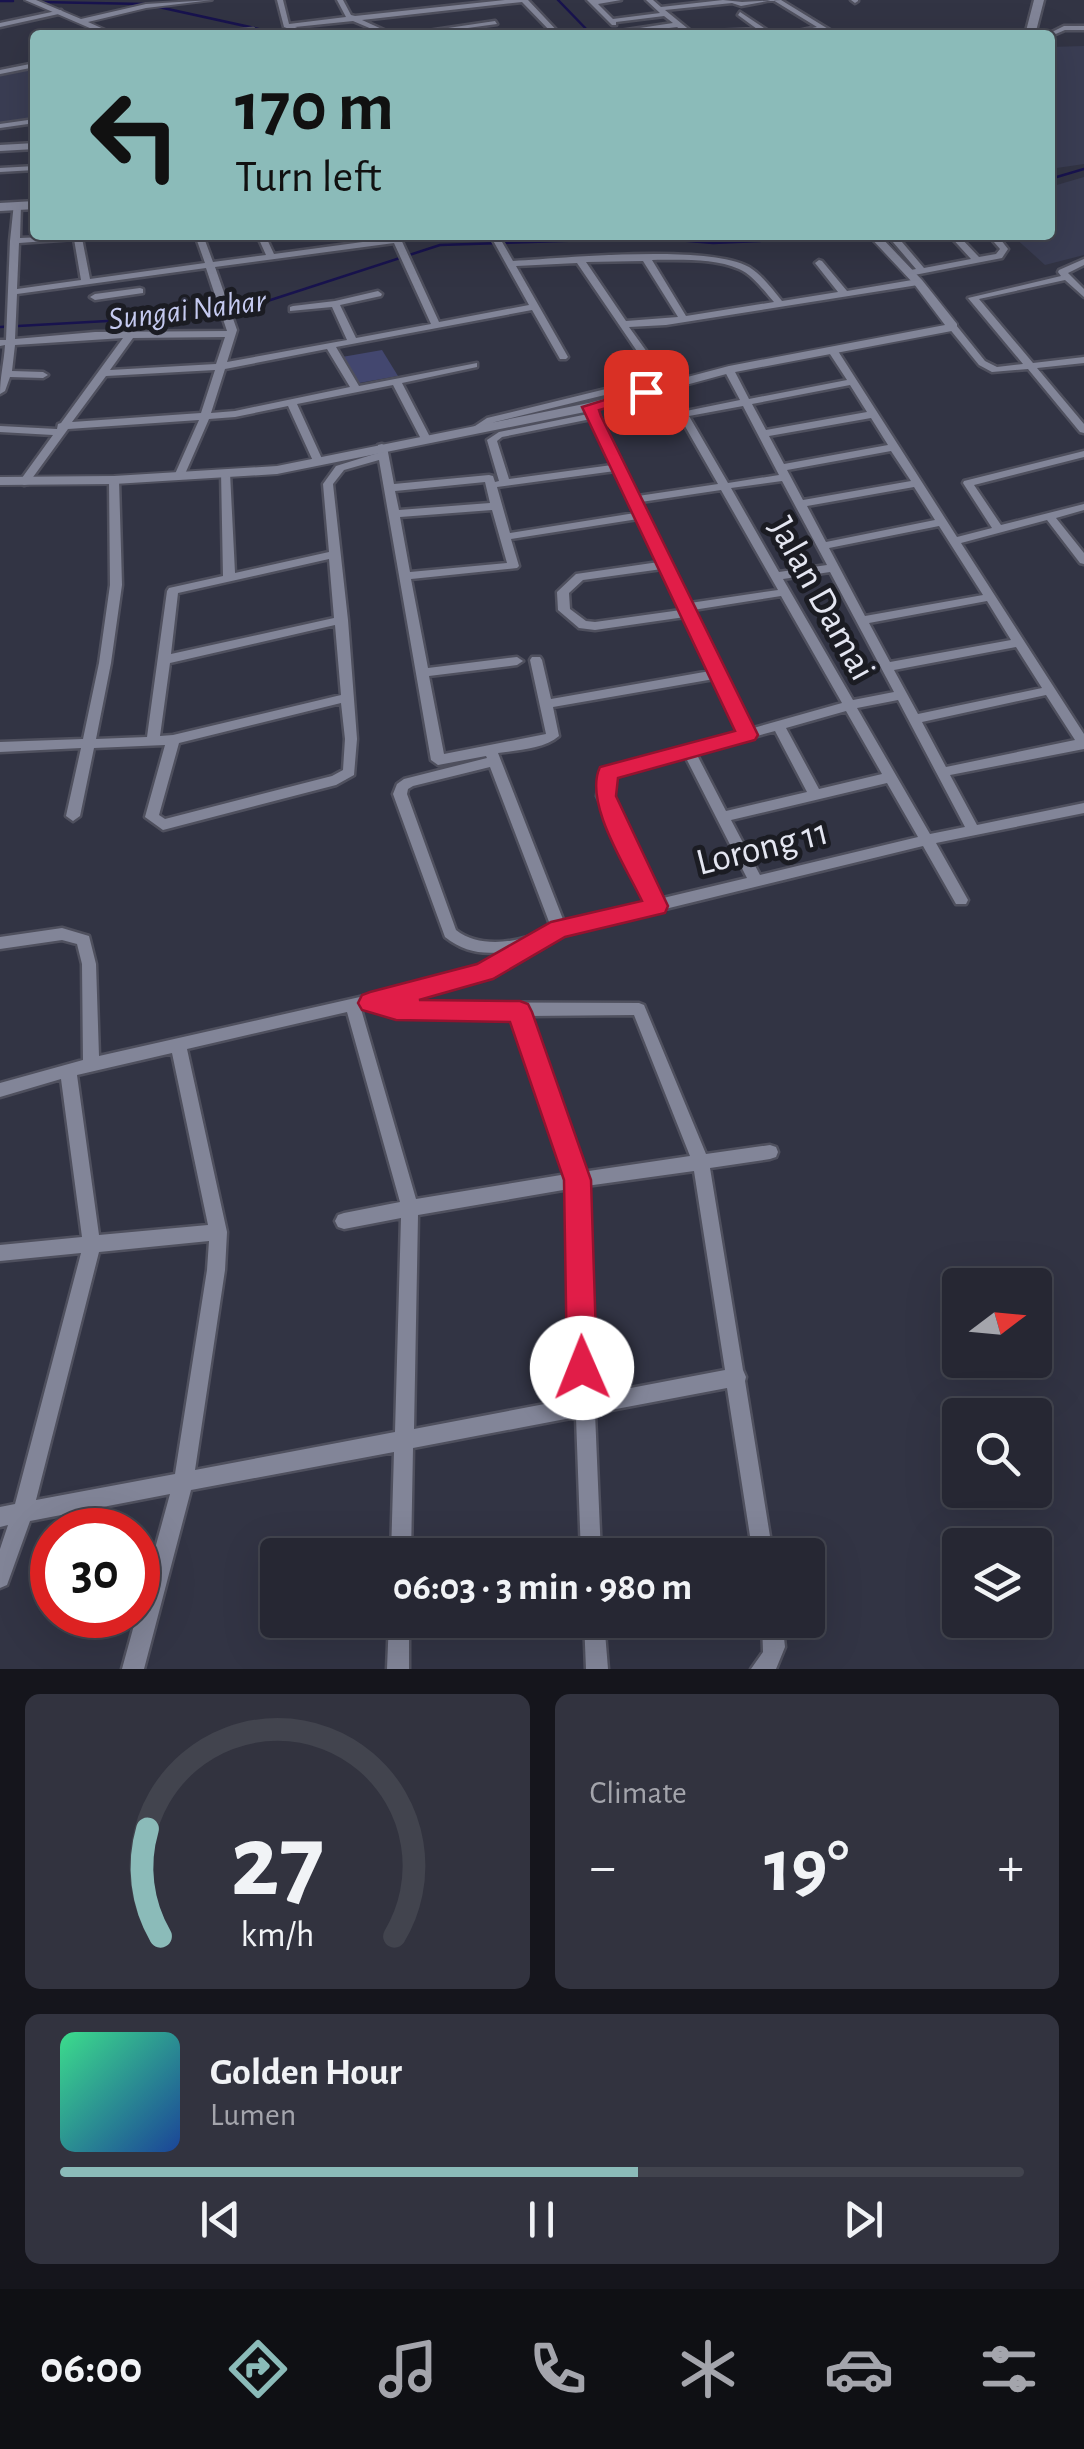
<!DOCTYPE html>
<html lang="en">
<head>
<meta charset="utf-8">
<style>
  :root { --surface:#262733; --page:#32333f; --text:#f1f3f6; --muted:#a4a5ac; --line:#42444e; --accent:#8bbbb9 }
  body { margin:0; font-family:"Alegreya Sans",sans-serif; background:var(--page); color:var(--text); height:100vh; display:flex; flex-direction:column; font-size:38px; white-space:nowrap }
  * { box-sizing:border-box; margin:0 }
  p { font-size:32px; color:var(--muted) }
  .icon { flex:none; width:55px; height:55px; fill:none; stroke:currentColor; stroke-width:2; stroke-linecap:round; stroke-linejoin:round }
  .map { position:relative; height:1669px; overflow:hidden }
  .details { display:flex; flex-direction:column; gap:25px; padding:25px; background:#15151c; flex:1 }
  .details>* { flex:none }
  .top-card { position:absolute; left:30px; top:30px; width:1025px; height:210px; border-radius:10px; box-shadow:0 10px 40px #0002,0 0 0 2px var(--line); background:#8bbbb9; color:#111; overflow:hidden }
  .needle { width:65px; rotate:74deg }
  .fabs { position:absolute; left:942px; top:1268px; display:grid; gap:20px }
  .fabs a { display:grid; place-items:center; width:110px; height:110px; border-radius:10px; background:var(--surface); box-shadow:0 10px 40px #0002,0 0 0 2px var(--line); font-size:50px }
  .speed { position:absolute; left:30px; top:1508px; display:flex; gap:20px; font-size:50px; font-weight:700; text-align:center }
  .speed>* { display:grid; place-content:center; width:130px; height:130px; border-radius:50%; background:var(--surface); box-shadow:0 10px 40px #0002,0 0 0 2px var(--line); line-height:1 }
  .speed .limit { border:15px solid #d22; background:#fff; color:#111 }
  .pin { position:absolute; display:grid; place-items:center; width:85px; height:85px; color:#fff; margin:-42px; border-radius:20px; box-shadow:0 5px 15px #0006 }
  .me { position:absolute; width:110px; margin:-55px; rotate:359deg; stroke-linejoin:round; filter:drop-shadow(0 0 8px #0008) }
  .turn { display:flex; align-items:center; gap:35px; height:210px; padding:0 40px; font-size:45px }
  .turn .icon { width:130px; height:130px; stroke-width:2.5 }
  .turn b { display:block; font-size:70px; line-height:85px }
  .big { font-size:75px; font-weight:700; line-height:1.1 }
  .details .card { flex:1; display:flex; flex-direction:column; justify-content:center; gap:15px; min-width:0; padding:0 35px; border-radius:15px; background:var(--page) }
  .details .dial { align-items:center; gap:0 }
  .dial svg { height:260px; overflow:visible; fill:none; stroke:var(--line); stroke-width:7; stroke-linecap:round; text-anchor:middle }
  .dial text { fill:var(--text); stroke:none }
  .song { display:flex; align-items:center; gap:30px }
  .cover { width:120px; height:120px; border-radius:15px; background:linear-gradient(135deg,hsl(150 70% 55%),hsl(220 70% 35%)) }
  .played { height:10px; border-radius:5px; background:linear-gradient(90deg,var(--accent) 60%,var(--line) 60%) }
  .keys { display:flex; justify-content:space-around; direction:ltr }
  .heat { display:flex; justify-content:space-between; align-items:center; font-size:55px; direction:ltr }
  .details .tiles { flex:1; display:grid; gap:25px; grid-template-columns:1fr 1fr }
  .card:last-child { grid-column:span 2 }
  .trip { position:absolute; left:260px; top:1538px; width:565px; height:100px; border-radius:10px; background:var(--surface); box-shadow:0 10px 40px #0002,0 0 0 2px var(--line); font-weight:700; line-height:100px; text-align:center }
  .tab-bar { display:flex; height:160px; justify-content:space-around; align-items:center; background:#0f1014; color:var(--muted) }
  .tab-bar .icon { width:70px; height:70px }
  .tab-bar .selected { color:var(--accent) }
  .tab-bar b { font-size:45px; color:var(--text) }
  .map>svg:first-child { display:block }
  .built { fill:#3a3d53 }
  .green { fill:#43476f }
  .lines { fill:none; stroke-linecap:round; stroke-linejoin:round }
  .stream { stroke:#18134e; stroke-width:2.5 }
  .minor-casing { stroke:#4f505e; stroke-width:5 }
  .tertiary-casing { stroke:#4f505e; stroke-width:4 }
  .secondary-casing { stroke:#4f505e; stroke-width:5 }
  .minor { fill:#828598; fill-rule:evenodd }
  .tertiary { fill:#828598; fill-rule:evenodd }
  .secondary { fill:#828598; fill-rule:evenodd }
  .route { fill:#e11d48; stroke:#92132f; stroke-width:2.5 }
  .labels { text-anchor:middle; stroke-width:10; stroke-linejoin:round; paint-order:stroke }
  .far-water-label { font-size:32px; font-style:italic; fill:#c5caf0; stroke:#1b1c23 }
  .street-label { font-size:38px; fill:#e4e6f1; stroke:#1b1c23 }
</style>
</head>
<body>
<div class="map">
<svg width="1084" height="1669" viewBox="0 0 1084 1669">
  <rect width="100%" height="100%" fill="#323444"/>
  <path class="built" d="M 1084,46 L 1084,164 L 1050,169 L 1050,47 Z
    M 35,69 L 35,119 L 0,124 L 0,76 Z
    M 1084,177 L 1084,255 L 1045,265 L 1012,235 L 1050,235 L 1050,187 Z"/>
  <path class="green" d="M 382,350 L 398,376 L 359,383 L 342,357 Z"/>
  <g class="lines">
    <path class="stream" d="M 558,0 L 592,35
      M 0,1 L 13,1
      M 40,2 L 145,4 L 286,35
      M 1050,179 L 1084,169
      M 0,327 L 161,318 L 246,308 L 440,245 L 652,238 L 713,243 L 760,241 L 785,235"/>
    <g class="minor-casing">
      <path id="minor" d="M 277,0 L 283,0 L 289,24 L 346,17 L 337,0 L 343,0 L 351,15 L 355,16 L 505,0 L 528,0 L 561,35 L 554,35 L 522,2 L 362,20 L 395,35 L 386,35 L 353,21 L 295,27 L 314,35 L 305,35 L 284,27 Z
        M 587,0 L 621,0 L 598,4 L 613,19 L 660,13 L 646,0 L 653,0 L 661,7 L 723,0 L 742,2 L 781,0 L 838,35 L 830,35 L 822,30 L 779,35 L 817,27 L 773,0 L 741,6 L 732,3 L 665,10 L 692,32 L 757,29 L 738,15 L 740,12 L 767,30 L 765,33 L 687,35 L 677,27 L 622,34 L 620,31 L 673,23 L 664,16 L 616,22 L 616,25 L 612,25 Z
        M 851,0 L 858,0 L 858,1 L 855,3 Z
        M 61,10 L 63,13 L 0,27 L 0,23 Z
        M 495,21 L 497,24 L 431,33 L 428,31 Z
        M 1064,26 L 1084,26 L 1084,30 L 1065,30 L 1051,36 L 1046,35 Z
        M 253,29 L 255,32 L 213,35 L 216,33 Z
        M 154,32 L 158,35 L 151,35 Z
        M 35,63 L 35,67 L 0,74 L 0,70 Z
        M 35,119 L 35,123 L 0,128 L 0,124 Z
        M 35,166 L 35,170 L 0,172 L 0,168 Z
        M 14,203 L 21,205 L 20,238 L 98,235 L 82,238 L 90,279 L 205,263 L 195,235 L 203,235 L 213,262 L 266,255 L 257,235 L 265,235 L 274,254 L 392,238 L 391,235 L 399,235 L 439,322 L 529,305 L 490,235 L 498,235 L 513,261 C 565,258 707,244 749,267 C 762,275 772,289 782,301 L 838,292 L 815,263 L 819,260 L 822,261 L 847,291 L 918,279 L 922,282 L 918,285 L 666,325 L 629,327 L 647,352 L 642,355 L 639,354 L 577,263 L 516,266 L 568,357 L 566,359 L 560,359 L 532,310 L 336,347 L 359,386 L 477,363 L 477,367 L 402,383 L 430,437 L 429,439 L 421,439 L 420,437 L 393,385 L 297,404 L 323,461 L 322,463 L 314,463 L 313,461 L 288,406 L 235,417 L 209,419 L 185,474 L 180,477 L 175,474 L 199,420 L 68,429 L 28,484 L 24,485 L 19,482 L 53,435 L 0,432 L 0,426 L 57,429 L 58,424 L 61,423 L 123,338 L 15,345 L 12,371 L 43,372 L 48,375 L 43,378 L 10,377 L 5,391 L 0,394 C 0,377 4,362 5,345 L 0,346 L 0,340 L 6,340 L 10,241 ZM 74,239 L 81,280 L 17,289 L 19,243 ZM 394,243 L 431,324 L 356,338 L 340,305 L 381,296 L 382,294 L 378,291 L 335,301 L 293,306 L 290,307 L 290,311 L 332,307 L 347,340 L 227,362 L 237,330 L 215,267 ZM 652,260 C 679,260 714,258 739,269 C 753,275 764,291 774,302 L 686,316 ZM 643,261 L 678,317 L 626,321 L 586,262 ZM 206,268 L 227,331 L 95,332 L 15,339 L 17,294 ZM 225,337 L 216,364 L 110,370 L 133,338 ZM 327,349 L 350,387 L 235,411 L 211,413 L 225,369 ZM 215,370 L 201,413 L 72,422 L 106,376 Z
        M 887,235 L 896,235 L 924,268 L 971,259 L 949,235 L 958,235 L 979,257 L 996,254 L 1000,249 L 988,235 L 997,235 L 1008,249 L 1002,258 L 909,276 L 906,275 L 906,271 L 916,269 Z
        M 1084,259 L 1084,265 L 1068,273 L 1084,289 L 1084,297 L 1065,280 L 979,299 L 1033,363 L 1084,357 L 1084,363 L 1037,368 L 1084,424 L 1084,433 L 1080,432 L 1028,369 L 992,372 L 979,365 L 948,327 L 956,325 L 985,361 L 997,367 L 1023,364 L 968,298 L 1061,276 L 1058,272 L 1059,270 Z
        M 140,288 L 143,289 L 143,293 L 95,300 L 90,297 L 95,294 Z
        M 833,348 L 838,351 L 957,537 L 992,528 L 963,483 L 964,481 L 1084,451 L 1084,457 L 974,485 L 1001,525 L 1084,504 L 1084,510 L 1056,518 L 1084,553 L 1084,564 L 1080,563 L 1047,520 L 961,543 L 1084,734 L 1084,749 L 950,775 L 977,825 L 1084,803 L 1084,813 L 936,843 L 968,900 L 966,904 L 956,904 L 923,846 L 563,934 L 504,969 L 435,992 L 391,1002 L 639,1003 L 644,1005 L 706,1154 L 770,1145 L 776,1147 L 778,1152 L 776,1157 L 770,1159 L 710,1168 L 743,1370 L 746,1377 L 745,1381 L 773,1555 L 753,1555 L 727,1388 L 595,1413 L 601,1555 L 581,1555 L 576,1417 L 413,1448 L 411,1555 L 391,1555 L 394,1452 L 191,1490 L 144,1669 L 122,1669 L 170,1494 L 30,1521 L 7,1585 L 0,1588 L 0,1549 L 8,1525 L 0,1527 L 0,1507 L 15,1504 L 81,1253 L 0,1261 L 0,1245 L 82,1237 L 61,1079 L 0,1097 L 0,1083 L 83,1060 L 82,964 L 77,944 L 62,940 L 0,949 L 0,937 L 62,928 L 89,936 L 96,964 L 99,1056 L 435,980 L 494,961 L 510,951 C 485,955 465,953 445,937 L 393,794 L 397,784 L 404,779 L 487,758 L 486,756 L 438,765 L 431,760 L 379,460 L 344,470 L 333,484 L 348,620 L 357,739 L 354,775 L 336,785 L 163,830 L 145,817 L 165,745 L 94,748 L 80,816 L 73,821 L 66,816 L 81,748 L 0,752 L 0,742 L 83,739 L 99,663 L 110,585 L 109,480 L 114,477 L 119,480 L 122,585 L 111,663 L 96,739 L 147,737 L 167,591 L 169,588 L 223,576 L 221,471 L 229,471 L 230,473 L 235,573 L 329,552 L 323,484 L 336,466 L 378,453 L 378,445 L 382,444 L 387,447 L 394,484 L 489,475 L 493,476 L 495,482 L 499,481 L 487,440 L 499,432 L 588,414 L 585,407 L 590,404 L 595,407 L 638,496 L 718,484 L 662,386 L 664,384 L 670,384 L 686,411 L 740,400 L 724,370 L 729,367 L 734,370 L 749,399 L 847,380 L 828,351 ZM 850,385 L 867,412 L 766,430 L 752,404 ZM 743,406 L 779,475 L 728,483 L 689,416 ZM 871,418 L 888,445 L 784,464 L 769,436 ZM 591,419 L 612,465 L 509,479 L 497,441 L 502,437 ZM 891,451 L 911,481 L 803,500 L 787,470 ZM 615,471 L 635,513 L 510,533 L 497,487 ZM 782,481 L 827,565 L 779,572 L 731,488 ZM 485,482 L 490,503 L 399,510 L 395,491 ZM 914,487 L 935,520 L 826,542 L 807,506 ZM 721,490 L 778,590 L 690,603 L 641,502 ZM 492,510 L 507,563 L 410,572 L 400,517 ZM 638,519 L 659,562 L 576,574 L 557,592 L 558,610 L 579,628 L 595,630 L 685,617 L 710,671 L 551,699 L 542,660 L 540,657 L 532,657 L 530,660 L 546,734 L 444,754 L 429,676 L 517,665 L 523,661 L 517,657 L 428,668 L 411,579 L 517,568 L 519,566 L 511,539 ZM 939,526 L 983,595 L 865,616 L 829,548 ZM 329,559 L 334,618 L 171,654 L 178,593 ZM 662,569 L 681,610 L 595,622 L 586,621 L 570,609 L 569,593 L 583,580 ZM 830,572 L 894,692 L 853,700 L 783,579 ZM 781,596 L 842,703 L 750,729 L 693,610 ZM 987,601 L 1011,640 L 890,662 L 869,623 ZM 335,625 L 341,695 L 173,735 L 160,736 L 170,663 ZM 1016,647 L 1042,688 L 918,714 L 894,670 ZM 714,679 L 739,732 L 602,770 L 600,773 L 597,796 L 647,902 L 564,922 L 498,753 C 518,750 544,749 559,736 L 553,707 ZM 1046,695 L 1075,740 L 946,767 L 922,722 ZM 898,700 L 965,827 L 930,834 L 857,708 ZM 341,703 L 345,739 L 343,770 L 332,776 L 165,819 L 159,815 L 179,743 ZM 846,711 L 882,774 L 819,789 L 786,728 ZM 775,731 L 807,792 L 726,811 L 696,753 ZM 685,756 L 747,878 L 659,899 L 611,796 L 613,776 ZM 490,767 L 551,927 C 525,942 481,950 456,930 L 407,794 L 408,789 L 413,786 ZM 887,783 L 918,837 L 760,875 L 731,820 ZM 368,1008 L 396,1016 L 513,1016 L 567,1174 L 416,1199 L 361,1009 ZM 347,1012 L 400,1202 L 344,1213 L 338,1215 L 335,1221 L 338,1227 L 344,1229 L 401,1218 L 395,1432 L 195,1470 L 225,1270 L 227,1232 L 187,1049 ZM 634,1015 L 690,1156 L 582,1172 L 528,1016 ZM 172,1053 L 208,1225 L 99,1235 L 77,1075 ZM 694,1171 L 725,1370 L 594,1395 L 586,1186 ZM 569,1189 L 576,1398 L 414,1429 L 418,1215 ZM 209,1241 L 207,1270 L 175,1474 L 36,1500 L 99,1252 Z
        M 610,388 L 613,389 L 613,393 L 495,422 L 477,431 L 472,428 L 487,418 Z
        M 389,1620 L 409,1620 L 409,1669 L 387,1669 Z
        M 584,1620 L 604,1620 L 608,1669 L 586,1669 Z
        M 762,1620 L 782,1620 L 785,1647 L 776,1669 L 751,1669 L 763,1652 Z"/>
    </g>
    <g class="tertiary-casing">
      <path id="tertiary" d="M 25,0 L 36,0 L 81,19 L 146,4 L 212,0 L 146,8 L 88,22 L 117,35 L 106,35 Z
        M 868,235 L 879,235 L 922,280 L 957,324 L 957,330 L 730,373 L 590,411 L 277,474 L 114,484 L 0,485 L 0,477 L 114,476 L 277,466 L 589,403 L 729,366 L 945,325 L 914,284 Z"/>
    </g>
    <g class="secondary-casing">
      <path id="secondary" d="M 1034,0 L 1044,0 L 1035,35 L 1025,35 Z
        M 35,143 L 35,149 L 0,151 L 0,145 Z
        M 35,201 L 35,209 L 0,211 L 0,203 Z"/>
    </g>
    <use href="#minor" class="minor"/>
    <use href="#tertiary" class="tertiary"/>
    <use href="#secondary" class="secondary"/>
  </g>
  <path class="route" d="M 646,387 L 652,388 L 652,395 L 599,410 L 601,416 L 758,735 L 755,740 L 618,778 L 616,796 L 668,906 L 665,913 L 565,937 L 493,979 L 419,1000 L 520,1001 L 528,1004 L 532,1012 L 591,1180 L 597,1368 L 593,1379 L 582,1384 L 571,1379 L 567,1368 L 564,1180 L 510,1022 L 396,1020 L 362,1010 L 358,1003 L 362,995 L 370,992 L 477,964 L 551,922 L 642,901 C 626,867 583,802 600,767 L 735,731 L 582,407 Z"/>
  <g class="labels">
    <g class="far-water-label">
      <text transform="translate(187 309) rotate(-7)" y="11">Sungai Nahar</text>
    </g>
    <g class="street-label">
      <text transform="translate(823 598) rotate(61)" y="13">Jalan Damai</text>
      <text transform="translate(762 846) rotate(-14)" y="13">Lorong 11</text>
    </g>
  </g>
</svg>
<div class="fabs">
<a><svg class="needle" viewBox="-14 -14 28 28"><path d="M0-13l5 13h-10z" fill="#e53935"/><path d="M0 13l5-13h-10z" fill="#a4a5ac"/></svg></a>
<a><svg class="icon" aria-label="search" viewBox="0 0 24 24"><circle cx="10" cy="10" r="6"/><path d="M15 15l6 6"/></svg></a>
<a><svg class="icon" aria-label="layers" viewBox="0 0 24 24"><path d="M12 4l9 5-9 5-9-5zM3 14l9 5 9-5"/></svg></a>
</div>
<div class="speed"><div class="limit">30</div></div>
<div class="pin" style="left:646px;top:392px;background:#d93025"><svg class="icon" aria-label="arrive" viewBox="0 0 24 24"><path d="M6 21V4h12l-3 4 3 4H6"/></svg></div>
<svg class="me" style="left:582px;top:1368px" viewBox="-20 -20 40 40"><circle r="19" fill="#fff"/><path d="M0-13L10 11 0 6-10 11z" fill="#e11d48"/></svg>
<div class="trip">06:03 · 3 min · 980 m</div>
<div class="top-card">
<div class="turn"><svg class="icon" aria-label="left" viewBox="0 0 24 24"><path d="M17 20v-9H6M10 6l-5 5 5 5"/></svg><div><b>170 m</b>Turn left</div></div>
</div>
</div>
<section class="details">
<div class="tiles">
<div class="card dial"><svg viewBox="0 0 100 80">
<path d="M14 69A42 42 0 1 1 86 69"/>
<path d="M14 69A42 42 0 0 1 10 36" stroke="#8bbbb9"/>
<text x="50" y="56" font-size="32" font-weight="700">27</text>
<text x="50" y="72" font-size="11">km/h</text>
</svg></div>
<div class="card"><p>Climate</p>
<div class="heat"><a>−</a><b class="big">19°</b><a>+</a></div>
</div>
<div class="card">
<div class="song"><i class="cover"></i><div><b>Golden Hour</b><p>Lumen</p></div></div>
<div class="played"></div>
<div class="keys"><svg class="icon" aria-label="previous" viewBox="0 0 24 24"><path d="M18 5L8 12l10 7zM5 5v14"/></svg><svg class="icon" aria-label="pause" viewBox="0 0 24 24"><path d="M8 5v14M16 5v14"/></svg><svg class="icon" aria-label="next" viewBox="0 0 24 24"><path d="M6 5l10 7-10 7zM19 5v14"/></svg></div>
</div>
</div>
</section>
<nav class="tab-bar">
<b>06:00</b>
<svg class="icon selected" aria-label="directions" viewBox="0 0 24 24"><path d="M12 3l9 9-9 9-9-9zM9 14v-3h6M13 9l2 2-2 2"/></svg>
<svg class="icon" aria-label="music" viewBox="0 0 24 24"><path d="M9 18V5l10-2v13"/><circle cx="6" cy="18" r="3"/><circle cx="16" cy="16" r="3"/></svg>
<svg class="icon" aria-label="phone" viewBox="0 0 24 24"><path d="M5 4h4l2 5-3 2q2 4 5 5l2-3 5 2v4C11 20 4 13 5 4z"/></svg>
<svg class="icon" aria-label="climate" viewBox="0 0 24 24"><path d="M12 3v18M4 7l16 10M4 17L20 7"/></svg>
<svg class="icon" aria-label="car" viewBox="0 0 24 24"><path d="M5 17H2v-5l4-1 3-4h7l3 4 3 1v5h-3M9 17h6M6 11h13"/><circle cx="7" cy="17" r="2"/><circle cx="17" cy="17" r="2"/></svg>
<svg class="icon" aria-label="filters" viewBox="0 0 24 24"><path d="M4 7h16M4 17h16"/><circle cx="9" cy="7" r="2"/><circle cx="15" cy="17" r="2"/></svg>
</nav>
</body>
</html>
